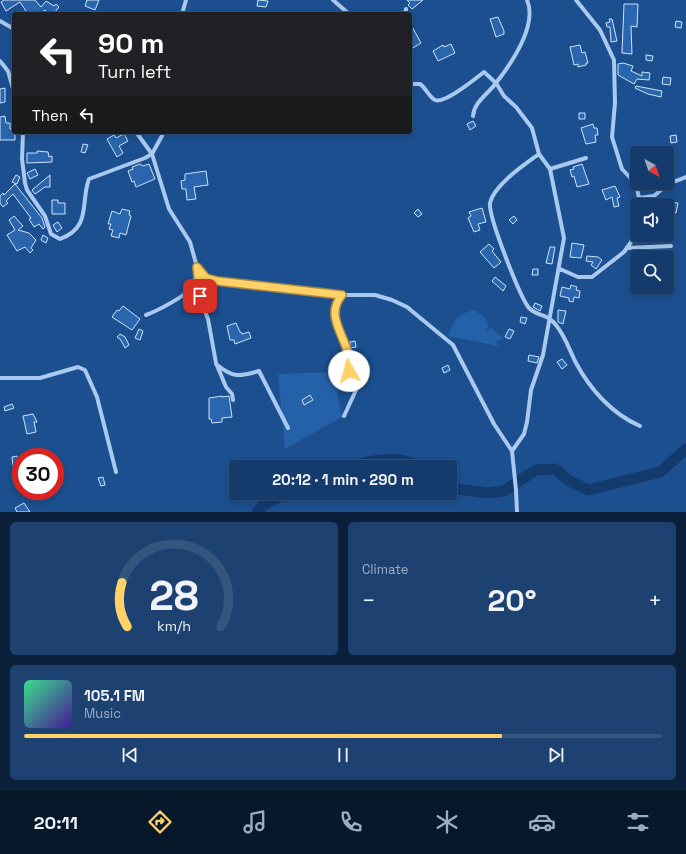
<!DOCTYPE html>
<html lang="en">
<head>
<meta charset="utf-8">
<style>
  :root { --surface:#143b6b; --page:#1d4271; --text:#f1f3f6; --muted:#9dadc1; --line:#33557e; --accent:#ffd166 }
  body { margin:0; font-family:"Space Grotesk",sans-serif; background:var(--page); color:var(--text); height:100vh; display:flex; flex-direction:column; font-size:15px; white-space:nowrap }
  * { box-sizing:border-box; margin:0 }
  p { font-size:13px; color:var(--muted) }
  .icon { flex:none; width:22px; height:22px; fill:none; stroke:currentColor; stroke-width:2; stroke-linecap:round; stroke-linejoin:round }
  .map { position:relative; height:512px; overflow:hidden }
  .sheet { display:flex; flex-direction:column; gap:10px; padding:10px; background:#0b203b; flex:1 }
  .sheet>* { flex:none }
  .banner { position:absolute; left:12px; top:12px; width:400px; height:122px; border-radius:4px; box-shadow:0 2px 6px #0003,0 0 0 1px var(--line); background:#202124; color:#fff; overflow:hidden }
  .needle { width:26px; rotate:140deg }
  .buttons { position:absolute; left:630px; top:146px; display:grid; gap:8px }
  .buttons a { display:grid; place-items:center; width:44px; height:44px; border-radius:4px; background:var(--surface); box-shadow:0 2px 6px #0003,0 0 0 1px var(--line); font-size:20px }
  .speed { position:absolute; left:12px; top:448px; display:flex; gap:8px; font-size:20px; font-weight:700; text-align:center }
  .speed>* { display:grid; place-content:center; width:52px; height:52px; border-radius:50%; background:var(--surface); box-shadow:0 2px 6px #0003,0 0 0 1px var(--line); line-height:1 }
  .speed .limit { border:6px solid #d22; background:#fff; color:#111 }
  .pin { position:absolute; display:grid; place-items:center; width:34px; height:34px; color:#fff; margin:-17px; border-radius:8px; box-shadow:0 2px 6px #0006 }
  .me { position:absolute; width:44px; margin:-22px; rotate:353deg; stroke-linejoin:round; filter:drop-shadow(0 0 3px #0008) }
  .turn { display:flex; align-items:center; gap:14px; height:84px; padding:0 20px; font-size:18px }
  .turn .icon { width:52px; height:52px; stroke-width:2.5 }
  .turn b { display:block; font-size:28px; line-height:34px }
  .then { display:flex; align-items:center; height:38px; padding:0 20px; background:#0003; gap:8px; font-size:15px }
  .big { font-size:30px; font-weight:800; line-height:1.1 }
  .sheet .tile { flex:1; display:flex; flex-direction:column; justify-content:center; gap:6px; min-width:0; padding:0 14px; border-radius:6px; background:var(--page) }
  .sheet .dial { align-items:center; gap:0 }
  .dial svg { height:104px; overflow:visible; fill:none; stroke:var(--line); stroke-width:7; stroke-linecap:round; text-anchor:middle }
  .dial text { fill:var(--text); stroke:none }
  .song { display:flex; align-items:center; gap:12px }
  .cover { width:48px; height:48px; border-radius:6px; background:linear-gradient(135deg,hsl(150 70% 55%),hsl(260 70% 35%)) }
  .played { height:4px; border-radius:2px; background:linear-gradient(90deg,var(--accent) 75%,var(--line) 75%) }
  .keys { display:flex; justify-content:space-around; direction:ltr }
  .heat { display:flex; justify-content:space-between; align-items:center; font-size:22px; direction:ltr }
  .sheet .tiles { flex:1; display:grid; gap:10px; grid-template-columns:1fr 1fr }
  .tile:last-child { grid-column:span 2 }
  .trip { position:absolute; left:229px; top:460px; width:228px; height:40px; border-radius:4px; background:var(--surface); box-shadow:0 2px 6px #0003,0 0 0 1px var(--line); font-weight:800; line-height:40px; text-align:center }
  .dock { display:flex; height:64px; justify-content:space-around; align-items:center; background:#08182b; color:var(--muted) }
  .dock .icon { width:28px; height:28px }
  .dock .active { color:var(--accent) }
  .dock b { font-size:18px; color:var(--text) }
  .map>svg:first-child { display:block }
  .green { fill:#2461a8 }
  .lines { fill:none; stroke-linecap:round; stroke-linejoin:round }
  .river { stroke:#123a6d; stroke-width:11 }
  .building { fill:#2a66ad; stroke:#cfe3fa }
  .street { stroke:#a9c9ee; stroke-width:4 }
  .route-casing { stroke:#a68842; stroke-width:10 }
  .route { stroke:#ffd166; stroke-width:7 }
</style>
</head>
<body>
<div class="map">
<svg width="686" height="512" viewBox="0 0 686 512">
  <rect width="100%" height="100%" fill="#1b4f8f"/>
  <path class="green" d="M 475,310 L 485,318 L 489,325 L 485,332 L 491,328 L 504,339 L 495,341 L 499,346 L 448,336 C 454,319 457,314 475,310 Z
    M 333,372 L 342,417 L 285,449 L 278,374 Z"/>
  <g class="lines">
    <path class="river" d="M 353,467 C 373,458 401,456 421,467
      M 450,488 L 487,493 L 504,491 L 536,470 L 555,469 L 568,480 L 588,490 L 660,472 L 686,449
      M 257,512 L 264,505 L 286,493"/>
  </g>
  <path class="building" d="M 4,0 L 35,0 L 41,7 L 46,1 L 54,6 L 56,4 L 59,7 L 53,14 L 49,14 L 45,10 L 40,14 L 28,14 L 20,2 L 6,11 L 1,2 Z
    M 87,0 L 99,0 L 95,10 L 85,6 Z
    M 258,0 L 268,1 L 266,7 L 257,6 Z
    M 407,0 L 423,0 L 412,9 L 408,5 L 410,3 Z
    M 624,4 L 638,4 L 637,27 L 631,26 L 632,54 L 622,53 Z
    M 498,17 L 504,31 L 504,34 L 496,37 L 490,19 Z
    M 609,19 L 612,19 L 617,41 L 611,42 L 610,27 L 607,27 L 606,23 L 610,22 Z
    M 676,21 L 682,22 L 681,28 L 675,27 Z
    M 410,23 L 421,43 L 413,48 L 410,43 Z
    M 451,44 L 455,53 L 438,61 L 433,51 L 443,45 L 444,47 Z
    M 580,45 L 582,53 L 585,52 L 588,63 L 586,63 L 586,65 L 578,67 L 578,64 L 574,65 L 570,47 Z
    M 646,55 L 653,56 L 652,61 L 646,60 Z
    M 623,63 L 633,66 L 631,71 L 642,76 L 642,72 L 650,73 L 649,80 L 637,79 L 634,84 L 618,75 L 618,64 Z
    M 663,77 L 671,78 L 670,85 L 662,84 Z
    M 636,86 L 662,91 L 661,97 L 648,94 L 635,88 Z
    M 5,88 L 5,102 L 0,103 L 0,89 Z
    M 579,113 L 585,113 L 585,119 L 579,119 Z
    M 5,116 L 6,123 L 10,123 L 10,129 L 14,129 L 15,132 L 15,140 L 0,140 L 0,117 Z
    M 473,121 L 476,126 L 470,130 L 467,124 Z
    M 593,124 L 594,128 L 597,128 L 598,135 L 595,135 L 596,142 L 586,144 L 581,128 Z
    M 124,134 L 128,141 L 119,146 L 123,153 L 117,157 L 107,139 L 114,135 L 116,138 Z
    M 676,135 L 677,142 L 671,143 L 670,136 Z
    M 83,144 L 88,145 L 85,153 L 81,152 Z
    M 37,151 L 48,152 L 49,157 L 52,156 L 52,162 L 27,163 L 27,153 L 37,153 Z
    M 140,164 L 143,166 L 149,164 L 155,179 L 136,187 L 134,181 L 132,182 L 128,171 L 133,169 L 132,167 Z
    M 582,164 L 589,184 L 577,187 L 574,176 L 572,177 L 570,170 L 574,169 L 573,167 Z
    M 35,169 L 38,175 L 30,179 L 27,173 Z
    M 206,171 L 208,185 L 194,187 L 196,199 L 187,200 L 186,189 L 182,189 L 181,181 L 185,180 L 185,174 Z
    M 16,175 L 20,177 L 17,184 L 12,182 Z
    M 50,175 L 50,187 L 45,187 L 35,194 L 32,190 Z
    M 15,184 L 42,218 L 45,227 L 43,229 L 39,224 L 34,227 L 29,219 L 31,218 L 13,194 L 6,201 L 8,203 L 3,207 L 0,203 L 0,196 L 3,193 L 4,195 Z
    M 615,186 L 620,197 L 617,198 L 619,206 L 614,207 L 612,197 L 606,200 L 602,190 Z
    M 52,200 L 58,200 L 58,203 L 65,203 L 65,214 L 52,214 Z
    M 667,202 L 678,203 L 676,213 L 667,211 Z
    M 482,208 L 486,222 L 478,224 L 480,230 L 474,232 L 468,218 L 471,216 L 469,212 Z
    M 122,209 L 130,211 L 129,215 L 131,216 L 126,235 L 120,233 L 119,238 L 111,236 L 113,230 L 109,229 L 111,224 L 108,224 L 112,211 L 120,214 Z
    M 418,209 L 422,214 L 418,217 L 414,213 Z
    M 14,216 L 23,226 L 18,230 L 29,233 L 36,240 L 31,248 L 33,250 L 30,253 L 25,247 L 17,251 L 7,235 L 15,230 L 9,220 Z
    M 514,216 L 517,220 L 513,224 L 509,220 Z
    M 58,222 L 62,228 L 57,232 L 53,225 Z
    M 43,235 L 48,238 L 46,243 L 41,240 Z
    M 572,243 L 584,245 L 581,258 L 570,257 Z
    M 489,244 L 494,249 L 492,251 L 501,262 L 494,268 L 480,252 Z
    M 550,247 L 555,247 L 552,264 L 546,263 Z
    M 587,256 L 598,257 L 602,260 L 596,269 L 591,265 L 593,262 L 586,261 Z
    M 533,269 L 538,269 L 538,275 L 532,275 Z
    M 495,277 L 506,286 L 503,291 L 492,281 Z
    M 571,285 L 577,287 L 576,290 L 580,291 L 579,298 L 574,297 L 573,302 L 569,301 L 569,298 L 560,296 L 562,287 L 570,289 Z
    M 535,303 L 542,306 L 540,311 L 533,307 Z
    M 123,306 L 140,319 L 132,330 L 112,317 L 117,310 L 119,311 Z
    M 558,310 L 566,311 L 563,324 L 558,322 Z
    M 521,317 L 527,318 L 525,324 L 520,322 Z
    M 236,323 L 240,332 L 241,332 L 242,334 L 249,332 L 251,338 L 235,344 L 234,340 L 230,340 L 227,326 Z
    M 139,329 L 143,331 L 140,340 L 135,338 Z
    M 509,329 L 514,331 L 510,339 L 505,337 Z
    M 120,334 L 125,337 L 129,345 L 125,348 L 121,340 L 117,337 Z
    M 355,341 L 356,347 L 350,348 L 350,342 Z
    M 529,355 L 539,357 L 537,363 L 528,361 Z
    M 562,359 L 567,365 L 562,369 L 557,362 Z
    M 448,365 L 450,370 L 444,373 L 442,368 Z
    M 310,395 L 313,400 L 304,405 L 302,400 Z
    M 222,396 L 222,397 L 229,396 L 232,417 L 222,418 L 222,422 L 212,423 L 211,419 L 209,419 L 209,398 Z
    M 12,404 L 14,408 L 5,411 L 4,407 Z
    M 33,414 L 37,422 L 34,422 L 36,432 L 27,434 L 23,416 Z
    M 17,456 L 18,465 L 13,466 L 12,457 Z
    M 103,477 L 105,485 L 101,486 L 98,478 Z
    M 24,503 L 30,512 L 17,512 L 15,508 Z"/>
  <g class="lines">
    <path class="street" d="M 333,0 L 349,14
      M 182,14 L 186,0
      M 405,14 L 406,9
      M 0,21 L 14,29
      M 0,61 L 8,71 L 14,92
      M 410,84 L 420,84 C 426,88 429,97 435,100 C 445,104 476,78 484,72 L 496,83 L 504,96 L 516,107 L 532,128 L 539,154 L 550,169 L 564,238 L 543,355 L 531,390 L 527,422 L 524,434 L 512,451
      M 473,116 C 474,102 488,94 496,83 C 511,64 538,25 527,0
      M 23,132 L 22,159 L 25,183 L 27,190 L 45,216 L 51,234 L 60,239 C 92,227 80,203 89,179 L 145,158 L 152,154 L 164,132
      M 136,132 L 152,154 L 169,209 L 190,242 L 197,267 L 199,296 L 208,319 L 216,363 L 226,387 L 232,394 L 233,400
      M 539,154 C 524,165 494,185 490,203 C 488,216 520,297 529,308 C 538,317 547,313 556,325 C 565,336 570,351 576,363 C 590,389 612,414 640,426
      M 550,169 L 586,158
      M 639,198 L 654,196 L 668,184 L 686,177
      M 627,248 L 671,246
      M 197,267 L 206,278 L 217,281 L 343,295 L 375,295 L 392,300 L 407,307 L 453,345 L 494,424 L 512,451 L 516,490 L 517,512
      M 560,269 L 578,277 L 592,277 L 624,252 L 631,242 L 632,220 L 639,198 L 636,184 L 622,169 L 612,137 L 615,103 L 614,60 L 600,30 L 576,0
      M 343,295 L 338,300 L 334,314 L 349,358 L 349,371 L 357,388 L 344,416
      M 146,315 C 157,311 186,296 192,287 C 195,283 195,276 196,271
      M 216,364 C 233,378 239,377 259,371 L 288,428
      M 0,378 L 40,378 L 78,367 L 85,370 L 97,397 L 116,472"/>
  </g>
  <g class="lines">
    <g class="route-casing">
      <path id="route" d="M 200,296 L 197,267 L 206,278 L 217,281 L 342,295 C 324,316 346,336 349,358 C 350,362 349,367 349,371"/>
    </g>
    <use href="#route" class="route"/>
  </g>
</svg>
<div class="buttons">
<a><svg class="needle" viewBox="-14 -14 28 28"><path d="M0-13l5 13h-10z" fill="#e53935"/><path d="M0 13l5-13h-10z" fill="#9dadc1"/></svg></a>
<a><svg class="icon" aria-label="sound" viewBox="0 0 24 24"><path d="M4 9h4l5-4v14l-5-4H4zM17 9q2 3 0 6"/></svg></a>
<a><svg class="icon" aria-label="search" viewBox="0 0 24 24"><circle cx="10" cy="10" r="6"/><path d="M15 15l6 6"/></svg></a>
</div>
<div class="speed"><div class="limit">30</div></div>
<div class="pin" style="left:200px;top:296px;background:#d93025"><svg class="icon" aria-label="arrive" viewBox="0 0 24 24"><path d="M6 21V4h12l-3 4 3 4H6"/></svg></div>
<svg class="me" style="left:349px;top:371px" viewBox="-20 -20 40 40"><circle r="19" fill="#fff"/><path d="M0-13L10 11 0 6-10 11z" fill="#ffd166"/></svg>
<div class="trip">20:12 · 1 min · 290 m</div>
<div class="banner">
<div class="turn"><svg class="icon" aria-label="left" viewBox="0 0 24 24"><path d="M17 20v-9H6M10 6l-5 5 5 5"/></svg><div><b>90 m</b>Turn left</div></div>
<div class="then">Then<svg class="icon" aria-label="left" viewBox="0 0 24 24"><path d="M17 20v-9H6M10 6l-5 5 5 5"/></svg></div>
</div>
</div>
<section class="sheet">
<div class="tiles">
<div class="tile dial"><svg viewBox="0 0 100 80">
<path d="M14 69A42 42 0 1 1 86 69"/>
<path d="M14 69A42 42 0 0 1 10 35" stroke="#ffd166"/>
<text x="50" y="56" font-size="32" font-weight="700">28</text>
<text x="50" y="72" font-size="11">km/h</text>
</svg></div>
<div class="tile"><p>Climate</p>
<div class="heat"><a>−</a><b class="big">20°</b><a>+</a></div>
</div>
<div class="tile">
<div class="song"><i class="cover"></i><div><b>105.1 FM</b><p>Music</p></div></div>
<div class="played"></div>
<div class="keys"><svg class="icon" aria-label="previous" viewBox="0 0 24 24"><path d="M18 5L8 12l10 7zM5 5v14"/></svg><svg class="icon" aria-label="pause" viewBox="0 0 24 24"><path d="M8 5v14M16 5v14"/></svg><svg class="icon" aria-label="next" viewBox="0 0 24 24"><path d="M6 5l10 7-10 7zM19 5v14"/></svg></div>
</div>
</div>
</section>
<nav class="dock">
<b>20:11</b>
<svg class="icon active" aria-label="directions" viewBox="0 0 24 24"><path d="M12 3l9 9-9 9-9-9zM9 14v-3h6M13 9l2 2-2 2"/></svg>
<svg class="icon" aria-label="music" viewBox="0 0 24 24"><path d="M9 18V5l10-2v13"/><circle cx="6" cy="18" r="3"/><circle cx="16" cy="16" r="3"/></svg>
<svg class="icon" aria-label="phone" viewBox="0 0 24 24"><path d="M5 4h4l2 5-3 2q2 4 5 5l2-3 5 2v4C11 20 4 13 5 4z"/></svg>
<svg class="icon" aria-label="climate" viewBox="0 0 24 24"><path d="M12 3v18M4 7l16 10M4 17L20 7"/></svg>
<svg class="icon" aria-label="car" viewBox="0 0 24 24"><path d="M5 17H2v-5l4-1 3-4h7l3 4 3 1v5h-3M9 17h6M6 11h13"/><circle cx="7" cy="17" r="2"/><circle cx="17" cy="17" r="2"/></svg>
<svg class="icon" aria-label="filters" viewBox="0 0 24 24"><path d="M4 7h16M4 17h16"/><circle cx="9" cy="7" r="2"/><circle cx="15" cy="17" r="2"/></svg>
</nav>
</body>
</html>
